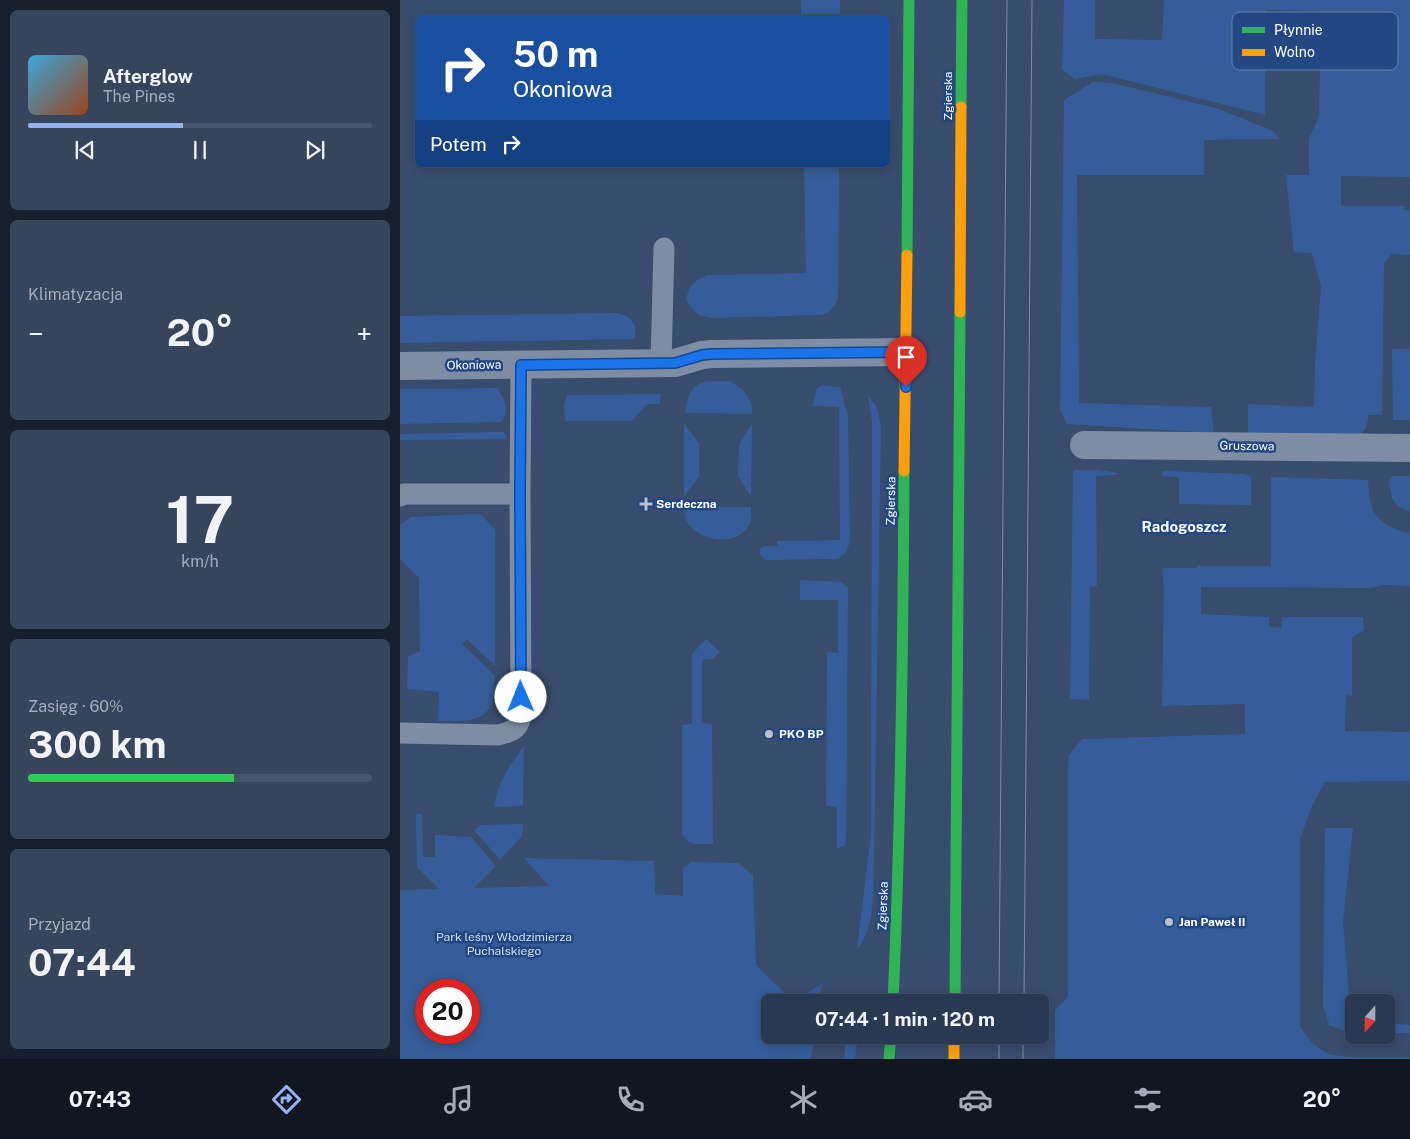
<!DOCTYPE html>
<html lang="pl">
<head>
<meta charset="utf-8">
<style>
  :root { --surface:#2a3952; --page:#36445c; --text:#f1f3f6; --muted:#a5acb8; --line:#465369; --accent:#95b2f1 }
  body { margin:0; font-family:"Public Sans",sans-serif; background:var(--page); color:var(--text); height:100vh; display:flex; flex-direction:column; font-size:19px; white-space:nowrap }
  * { box-sizing:border-box; margin:0 }
  p { font-size:16px; color:var(--muted) }
  .icon { flex:none; width:28px; height:28px; fill:none; stroke:currentColor; stroke-width:2; stroke-linecap:round; stroke-linejoin:round }
  .map { position:relative; flex:1; overflow:hidden }
  .details { display:flex; flex-direction:column; gap:10px; padding:10px; background:#171f2d; width:400px }
  .details>* { flex:none }
  .hud { position:absolute; left:15px; top:15px; width:475px; height:152px; border-radius:8px; box-shadow:0 2px 12px #0003,0 0 0 1px var(--line); background:#1a4fa0; color:#fff; overflow:hidden }
  .needle { width:32px; rotate:201deg }
  .fabs { position:absolute; left:945px; top:994px; display:grid; gap:10px }
  .fabs a { display:grid; place-items:center; width:50px; height:50px; border-radius:8px; background:var(--surface); box-shadow:0 2px 12px #0003,0 0 0 1px var(--line); font-size:25px }
  .speed { position:absolute; left:15px; top:979px; display:flex; gap:10px; font-size:25px; font-weight:700; text-align:center }
  .speed>* { display:grid; place-content:center; width:65px; height:65px; border-radius:50%; background:var(--surface); box-shadow:0 2px 12px #0003,0 0 0 1px var(--line); line-height:1 }
  .speed .limit { border:8px solid #d22; background:#fff; color:#111 }
  .pin { position:absolute; display:grid; place-items:center; width:42px; height:42px; color:#fff; margin:-51px -21px; border-radius:50% 50% 50% 0; rotate:-45deg; box-shadow:0 0 5px #0007 }
  .pin .icon { rotate:45deg }
  .me { position:absolute; width:55px; margin:-28px; rotate:359deg; stroke-linejoin:round; filter:drop-shadow(0 0 4px #0008) }
  .turn { display:flex; align-items:center; gap:18px; height:105px; padding:0 15px; font-size:22px }
  .turn .icon { width:65px; height:65px; stroke-width:2.5 }
  .turn b { display:block; font-size:35px; line-height:42px }
  .then { display:flex; align-items:center; height:48px; padding:0 15px; background:#0003; gap:10px; font-size:19px }
  .big { font-size:38px; font-weight:700; line-height:1.1 }
  .details .tile { flex:1; display:flex; flex-direction:column; justify-content:center; gap:8px; min-width:0; padding:0 18px; border-radius:8px; background:var(--page) }
  .details .dial { align-items:center; gap:0 }
  .dial b { font-size:65px; line-height:1 }
  .song { display:flex; align-items:center; gap:15px }
  .cover { width:60px; height:60px; border-radius:8px; background:linear-gradient(135deg,hsl(200 70% 55%),hsl(20 70% 35%)) }
  .played { height:5px; border-radius:2px; background:linear-gradient(90deg,var(--accent) 45%,var(--line) 45%) }
  .keys { display:flex; justify-content:space-around; direction:ltr }
  .heat { display:flex; justify-content:space-between; align-items:center; font-size:28px; direction:ltr }
  .charge { height:8px; border-radius:4px; background:linear-gradient(90deg,#34c759 60%,var(--line) 0) }
  .trip { position:absolute; left:361px; top:994px; width:288px; height:50px; border-radius:8px; background:var(--surface); box-shadow:0 2px 12px #0003,0 0 0 1px var(--line); font-weight:700; line-height:50px; text-align:center }
  .menu { display:flex; height:80px; justify-content:space-around; align-items:center; background:#111721; color:var(--muted) }
  .menu .icon { width:35px; height:35px }
  .menu .on { color:var(--accent) }
  .menu b { font-size:22px; color:var(--text) }
  main { display:flex; flex:1; min-height:0 }
  .map>svg:first-child { display:block }
  .green { fill:#365d99; fill-rule:evenodd }
  .lines { fill:none; stroke-linecap:round; stroke-linejoin:round }
  .lane { stroke:#7e8da3; stroke-width:21 }
  .street { stroke:#7e8da3; stroke-width:28 }
  .fast { stroke:#30b455; stroke-width:11 }
  .slow { stroke:#ff9f0a; stroke-width:11 }
  .tram { stroke:#7f8da3; stroke-width:1 }
  .route-casing { stroke:#114b97; stroke-width:12 }
  .route { stroke:#1a73e8; stroke-width:9 }
  .poi-dot { fill:#b9c0cc; stroke:#224783; stroke-width:2 }
  .labels { text-anchor:middle; stroke-width:5; stroke-linejoin:round; paint-order:stroke }
  .street-label { font-size:12px; fill:#fff; stroke:#224783 }
  .poi-label { font-size:12px; font-weight:bold; fill:#fff; stroke:#224783; text-anchor:start }
  .park-label { font-size:12px; fill:#cedef6; stroke:#224783 }
  .quarter-label { font-size:15px; font-weight:bold; fill:#fff; stroke:#224783 }
  .key { fill:#224783; stroke:#647ea8; stroke-width:1 }
  .key-label { font-size:14px; fill:#fff }
</style>
</head>
<body>
<main>
<section class="details">
<div class="tile">
<div class="song"><i class="cover"></i><div><b>Afterglow</b><p>The Pines</p></div></div>
<div class="played"></div>
<div class="keys"><svg class="icon" aria-label="previous" viewBox="0 0 24 24"><path d="M18 5L8 12l10 7zM5 5v14"/></svg><svg class="icon" aria-label="pause" viewBox="0 0 24 24"><path d="M8 5v14M16 5v14"/></svg><svg class="icon" aria-label="next" viewBox="0 0 24 24"><path d="M6 5l10 7-10 7zM19 5v14"/></svg></div>
</div>
<div class="tile"><p>Klimatyzacja</p>
<div class="heat"><a>−</a><b class="big">20°</b><a>+</a></div>
</div>
<div class="tile dial"><b>17</b><p>km/h</p></div>
<div class="tile"><p>Zasięg · 60%</p><b class="big">300 km</b><div class="charge"></div></div>
<div class="tile"><p>Przyjazd</p><b class="big">07:44</b></div>
</section>
<div class="map">
<svg width="1010" height="1059" viewBox="0 0 1010 1059">
  <rect width="100%" height="100%" fill="#384c6d"/>
  <path class="green" d="M 401,0 L 440,0 L 440,17 L 401,17 Z
    M 664,0 L 695,0 L 695,39 L 762,40 L 764,0 L 1010,0 L 1010,177 L 941,176 L 941,206 L 1004,206 L 1004,210 L 1010,210 L 1010,255 L 992,254 L 984,263 L 982,415 L 969,415 L 966,428 L 960,435 L 848,435 L 848,404 L 914,407 L 915,363 L 921,287 L 912,253 L 894,252 L 886,175 L 909,175 L 909,139 L 919,116 L 921,11 L 866,10 L 865,115 L 702,74 L 675,79 L 662,70 Z
    M 693,82 L 712,83 L 816,108 L 873,131 L 880,139 L 804,140 L 804,175 L 677,175 L 679,403 L 811,407 L 814,433 L 667,424 L 660,409 L 664,100 Z
    M 404,165 L 439,165 L 438,297 L 435,305 L 429,312 L 422,315 L 312,318 L 299,315 L 290,307 L 286,299 C 290,284 294,281 308,275 L 406,273 Z
    M 215,313 C 229,314 240,324 234,339 L 0,343 L 0,316 Z
    M 992,349 L 1010,349 L 1010,420 L 993,420 Z
    M 330,381 C 343,389 353,397 352,414 L 285,413 C 286,402 290,387 301,383 C 309,380 322,382 330,381 Z
    M 422,385 L 440,387 L 448,417 L 450,540 C 448,550 445,556 436,559 L 365,560 L 359,553 L 361,547 L 366,546 L 377,546 L 377,541 L 440,540 L 439,407 L 412,406 L 417,389 Z
    M 98,388 C 104,399 111,411 101,422 L 0,424 L 0,389 Z
    M 261,394 L 260,404 L 247,404 L 232,421 L 165,421 L 164,404 L 167,395 Z
    M 468,395 L 477,408 L 481,426 L 474,858 C 473,884 476,929 457,949 L 471,833 L 472,422 Z
    M 352,423 L 351,496 L 338,477 L 339,445 Z
    M 284,424 L 299,443 L 299,477 L 284,496 Z
    M 102,432 L 106,435 L 106,439 L 0,440 L 0,434 Z
    M 673,470 L 698,470 L 720,473 L 715,475 L 696,476 L 697,586 L 690,587 L 689,700 L 670,699 Z
    M 763,471 L 845,474 L 851,477 L 851,505 L 779,504 L 779,477 L 762,476 Z
    M 992,476 L 1010,476 L 1010,511 C 991,506 992,498 989,481 Z
    M 871,477 L 968,480 C 969,488 969,497 971,504 C 975,521 994,531 1010,533 L 1010,586 L 983,585 L 972,588 L 801,587 L 801,614 L 869,617 L 869,627 L 882,628 L 882,617 L 963,617 L 964,630 L 952,638 L 952,696 L 946,695 L 945,731 L 1010,732 L 1010,781 L 925,782 L 912,806 L 900,839 L 900,1026 C 907,1037 914,1047 927,1053 C 940,1059 993,1057 1010,1057 L 1010,1059 L 655,1059 L 655,1010 L 668,997 L 668,770 L 669,755 L 682,739 L 845,734 L 845,704 L 762,706 L 764,586 L 762,568 L 797,568 L 797,566 L 871,566 Z
    M 285,507 L 351,507 C 351,512 352,519 350,523 C 339,548 299,542 287,522 C 285,518 285,511 285,507 Z
    M 73,514 L 82,515 L 95,530 L 95,666 L 67,639 L 62,644 L 95,676 C 94,683 95,693 93,700 C 86,725 58,721 38,721 L 39,692 L 7,689 L 8,657 L 20,651 L 19,578 L 0,559 L 0,525 L 11,517 Z
    M 400,580 L 441,582 L 448,588 L 446,841 L 445,846 L 437,848 L 437,807 L 426,806 L 427,652 L 438,653 L 438,600 L 400,600 Z
    M 306,639 L 320,652 L 313,659 L 302,660 L 302,723 L 312,724 L 313,844 C 301,844 288,847 282,834 L 282,725 L 292,724 L 292,654 Z
    M 124,746 L 123,806 L 94,807 C 98,781 109,767 124,746 Z
    M 16,814 L 22,814 L 23,857 L 35,857 L 35,835 L 71,837 L 96,866 L 74,888 L 149,886 L 124,858 L 254,861 L 255,894 L 283,896 L 283,868 L 291,862 L 338,863 L 353,875 L 356,965 L 390,998 L 399,998 L 422,984 L 419,1002 L 370,1002 L 370,1035 L 415,1035 L 411,1059 L 0,1059 L 0,890 L 39,889 L 17,867 ZM 26,990 L 69,990 L 69,1032 L 26,1032 Z
    M 123,824 L 122,836 L 100,860 L 74,830 L 81,825 Z
    M 925,828 L 953,828 L 943,922 L 949,995 L 950,999 L 952,1018 L 954,1019 L 954,1034 L 929,1025 L 923,1005 Z
    M 986,1023 L 1010,1025 L 1010,1033 L 986,1033 Z
    M 447,1035 L 458,1035 L 455,1059 L 444,1059 Z"/>
  <g class="lines">
    <path class="lane" d="M 261,363 L 264,248
      M 0,496 L 4,494 L 120,494
      M 0,733 L 98,735 C 111,732 118,730 121,716 L 120,494 L 121,365"/>
    <path class="street" d="M 0,366 L 275,363 L 302,355 L 311,354 L 506,352
      M 684,445 L 1010,448"/>
    <path class="fast" d="M 561,107 L 562,0
      M 507,255 L 509,0
      M 493,1002 C 501,825 503,648 504,471
      M 555,1002 L 560,312
      M 489,1059 L 491,1035"/>
    <path class="slow" d="M 560,312 L 561,107
      M 504,471 L 507,255
      M 554,1035 L 554,1059"/>
    <path class="tram" d="M 599,1002 L 607,0
      M 624,1002 L 632,0
      M 599,1059 L 599,1035
      M 623,1059 L 623,1035"/>
  </g>
  <g class="lines">
    <g class="route-casing">
      <path id="route" d="M 121,697 L 120,494 L 121,365 L 275,363 L 302,355 L 311,354 L 506,352 L 506,387"/>
    </g>
    <use href="#route" class="route"/>
  </g>
  <g class="poi-dot">
    <path d="M243.5 496.5h5v5h5v5h-5v5h-5v-5h-5v-5h5z"/>
    <circle cx="369" cy="734" r="5"/>
    <circle cx="769" cy="922" r="5"/>
  </g>
  <g class="labels">
    <g class="street-label">
      <text transform="translate(548 96) rotate(-90)" y="4">Zgierska</text>
      <text transform="translate(74 365) rotate(-1)" y="4">Okoniowa</text>
      <text transform="translate(847 446) rotate(1)" y="4">Gruszowa</text>
      <text transform="translate(491 501) rotate(-89)" y="4">Zgierska</text>
      <text transform="translate(483 906) rotate(-88)" y="4">Zgierska</text>
    </g>
    <g class="poi-label">
      <text x="256" y="508">Serdeczna</text>
      <text x="379" y="738">PKO BP</text>
      <text x="779" y="926">Jan Paweł II</text>
    </g>
    <g class="park-label">
      <text x="104" y="941">Park leśny Włodzimierza<tspan x="104" dy="14">Puchalskiego</tspan></text>
    </g>
    <g class="quarter-label">
      <text x="784" y="532">Radogoszcz</text>
    </g>
  </g>
  <rect x="832" y="12" width="166" height="58" rx="8" class="key"/>
  <rect x="842" y="27" width="23" height="6" fill="#30b455"/>
  <rect x="842" y="49" width="23" height="7" fill="#ff9f0a"/>
  <g class="key-label">
    <text x="874" y="35">Płynnie</text>
    <text x="874" y="57">Wolno</text>
  </g>
</svg>
<div class="fabs">
<a><svg class="needle" viewBox="-14 -14 28 28"><path d="M0-13l5 13h-10z" fill="#e53935"/><path d="M0 13l5-13h-10z" fill="#a5acb8"/></svg></a>
</div>
<div class="speed"><div class="limit">20</div></div>
<div class="pin" style="left:506px;top:387px;background:#d93025"><svg class="icon" aria-label="arrive" viewBox="0 0 24 24"><path d="M6 21V4h12l-3 4 3 4H6"/></svg></div>
<svg class="me" style="left:121px;top:697px" viewBox="-20 -20 40 40"><circle r="19" fill="#fff"/><path d="M0-13L10 11 0 6-10 11z" fill="#1a73e8"/></svg>
<div class="trip">07:44 · 1 min · 120 m</div>
<div class="hud">
<div class="turn"><svg class="icon" aria-label="right" viewBox="0 0 24 24"><path d="M7 20v-9h11M14 6l5 5-5 5"/></svg><div><b>50 m</b>Okoniowa</div></div>
<div class="then">Potem<svg class="icon" aria-label="right" viewBox="0 0 24 24"><path d="M7 20v-9h11M14 6l5 5-5 5"/></svg></div>
</div>
</div>
</main>
<nav class="menu">
<b>07:43</b>
<svg class="icon on" aria-label="directions" viewBox="0 0 24 24"><path d="M12 3l9 9-9 9-9-9zM9 14v-3h6M13 9l2 2-2 2"/></svg>
<svg class="icon" aria-label="music" viewBox="0 0 24 24"><path d="M9 18V5l10-2v13"/><circle cx="6" cy="18" r="3"/><circle cx="16" cy="16" r="3"/></svg>
<svg class="icon" aria-label="phone" viewBox="0 0 24 24"><path d="M5 4h4l2 5-3 2q2 4 5 5l2-3 5 2v4C11 20 4 13 5 4z"/></svg>
<svg class="icon" aria-label="climate" viewBox="0 0 24 24"><path d="M12 3v18M4 7l16 10M4 17L20 7"/></svg>
<svg class="icon" aria-label="car" viewBox="0 0 24 24"><path d="M5 17H2v-5l4-1 3-4h7l3 4 3 1v5h-3M9 17h6M6 11h13"/><circle cx="7" cy="17" r="2"/><circle cx="17" cy="17" r="2"/></svg>
<svg class="icon" aria-label="filters" viewBox="0 0 24 24"><path d="M4 7h16M4 17h16"/><circle cx="9" cy="7" r="2"/><circle cx="15" cy="17" r="2"/></svg>
<b>20°</b>
</nav>
</body>
</html>
